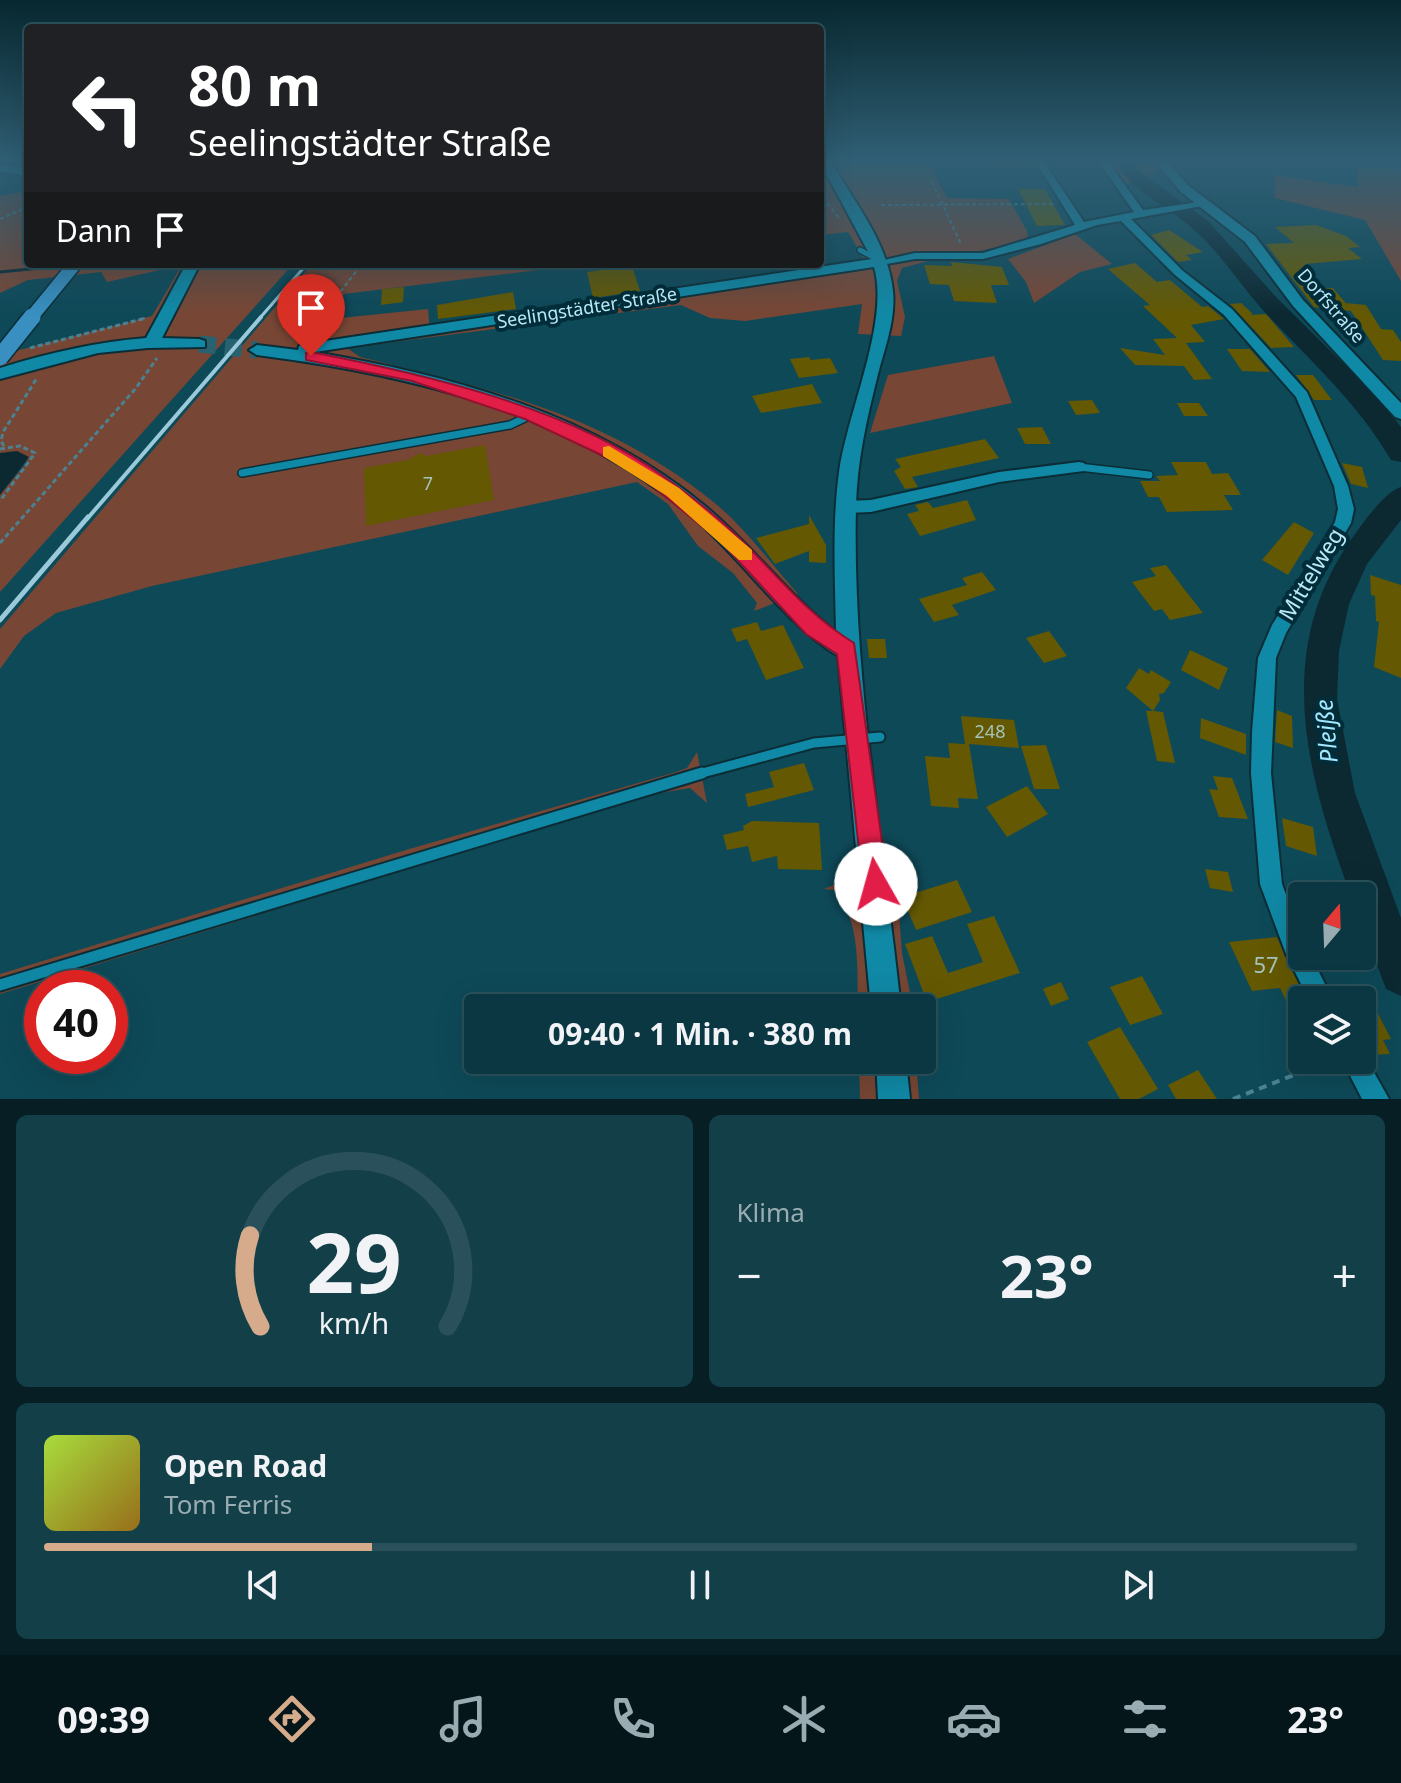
<!DOCTYPE html>
<html lang="de">
<head>
<meta charset="utf-8">
<style>
  :root { --surface:#0a3742; --page:#133f49; --text:#f1f3f6; --muted:#99acb2; --line:#2a515b; --accent:#d6ab8b }
  body { margin:0; font-family:"Noto Sans",sans-serif; background:var(--page); color:var(--text); height:100vh; display:flex; flex-direction:column; font-size:30px; white-space:nowrap }
  * { box-sizing:border-box; margin:0 }
  p { font-size:26px; color:var(--muted) }
  .icon { flex:none; width:44px; height:44px; fill:none; stroke:currentColor; stroke-width:2; stroke-linecap:round; stroke-linejoin:round }
  .map { position:relative; height:1099px; overflow:hidden }
  .drawer { display:flex; flex-direction:column; gap:16px; padding:16px; background:#061e24; flex:1 }
  .drawer>* { flex:none }
  .hud { position:absolute; left:24px; top:24px; width:800px; height:244px; border-radius:8px; box-shadow:0 8px 32px #0002,0 0 0 2px var(--line); background:#202124; color:#fff; overflow:hidden }
  .needle { width:52px; rotate:19deg }
  .fabs { position:absolute; left:1288px; top:882px; display:grid; gap:16px }
  .fabs a { display:grid; place-items:center; width:88px; height:88px; border-radius:8px; background:var(--surface); box-shadow:0 8px 32px #0002,0 0 0 2px var(--line); font-size:40px }
  .speed { position:absolute; left:24px; top:970px; display:flex; gap:16px; font-size:40px; font-weight:700; text-align:center }
  .speed>* { display:grid; place-content:center; width:104px; height:104px; border-radius:50%; background:var(--surface); box-shadow:0 8px 32px #0002,0 0 0 2px var(--line); line-height:1 }
  .speed .limit { border:12px solid #d22; background:#fff; color:#111 }
  .pin { position:absolute; display:grid; place-items:center; width:68px; height:68px; color:#fff; margin:-82px -34px; border-radius:50% 50% 50% 0; rotate:-45deg; box-shadow:0 0 8px #0007 }
  .pin .icon { rotate:45deg }
  .me { position:absolute; width:88px; margin:-44px; rotate:353deg; stroke-linejoin:round; filter:drop-shadow(0 0 6px #0008) }
  .turn { display:flex; align-items:center; gap:28px; height:168px; padding:0 32px; font-size:36px }
  .turn .icon { width:104px; height:104px; stroke-width:2.5 }
  .turn b { display:block; font-size:56px; line-height:68px }
  .then { display:flex; align-items:center; height:76px; padding:0 32px; background:#0003; gap:16px; font-size:30px }
  .big { font-size:60px; font-weight:700; line-height:1.1 }
  .drawer .tile { flex:1; display:flex; flex-direction:column; justify-content:center; gap:12px; min-width:0; padding:0 28px; border-radius:12px; background:var(--page) }
  .drawer .dial { align-items:center; gap:0 }
  .dial svg { height:208px; overflow:visible; fill:none; stroke:var(--line); stroke-width:7; stroke-linecap:round; text-anchor:middle }
  .dial text { fill:var(--text); stroke:none }
  .song { display:flex; align-items:center; gap:24px }
  .cover { width:96px; height:96px; border-radius:12px; background:linear-gradient(135deg,hsl(80 70% 55%),hsl(40 70% 35%)) }
  .played { height:8px; border-radius:4px; background:linear-gradient(90deg,var(--accent) 25%,var(--line) 25%) }
  .keys { display:flex; justify-content:space-around; direction:ltr }
  .heat { display:flex; justify-content:space-between; align-items:center; font-size:44px; direction:ltr }
  .drawer .tiles { flex:1; display:grid; gap:16px; grid-template-columns:1fr 1fr }
  .tile:last-child { grid-column:span 2 }
  .trip { position:absolute; left:464px; top:994px; width:472px; height:80px; border-radius:8px; background:var(--surface); box-shadow:0 8px 32px #0002,0 0 0 2px var(--line); font-weight:700; line-height:80px; text-align:center }
  .tab-bar { display:flex; height:128px; justify-content:space-around; align-items:center; background:#04161a; color:var(--muted) }
  .tab-bar .icon { width:56px; height:56px }
  .tab-bar .selected { color:var(--accent) }
  .tab-bar b { font-size:36px; color:var(--text) }
  .map>svg:first-child { display:block }
  .green { fill:#774634 }
  .water { fill:#0c2932 }
  .lines { fill:none; stroke-linecap:round; stroke-linejoin:round }
  .stream { stroke:#0c2932; stroke-width:3 }
  .river { fill:#0c2932; fill-rule:evenodd }
  .building { fill:#645802 }
  .tertiary-tunnel { stroke:#286170; stroke-width:17; stroke-dasharray:17 9; stroke-linecap:butt }
  .service-far3-casing { stroke:#0b2d36; stroke-width:8 }
  .service-far2-casing { stroke:#0b2d36; stroke-width:10 }
  .service-far1-casing { stroke:#0b2d36; stroke-width:13 }
  .service-casing { stroke:#0b2d36; stroke-width:15 }
  .minor-casing { stroke:#0b2d36; stroke-width:4 }
  .tertiary-casing { stroke:#0b2d36; stroke-width:4 }
  .path-far2 { stroke:#4b8190; stroke-width:2; stroke-dasharray:4 3; stroke-linecap:butt }
  .path-far1 { stroke:#4b8190; stroke-width:3; stroke-dasharray:5 3; stroke-linecap:butt }
  .path { stroke:#4b8190; stroke-width:4; stroke-dasharray:8 6; stroke-linecap:butt }
  .service-far3 { stroke:#1089a6; stroke-width:5 }
  .service-far2 { stroke:#1089a6; stroke-width:7 }
  .service-far1 { stroke:#1089a6; stroke-width:9 }
  .service { stroke:#1089a6; stroke-width:11 }
  .minor { fill:#1089a6; fill-rule:evenodd }
  .tertiary { fill:#1089a6; fill-rule:evenodd }
  .rail-far2 { stroke:#9acad9; stroke-width:3 }
  .rail-far1 { stroke:#9acad9; stroke-width:4 }
  .rail { stroke:#9acad9; stroke-width:5 }
  .secondary-bridge-far1-casing { stroke:#0b2d36; stroke-width:16; stroke-linecap:butt }
  .secondary-bridge-casing { stroke:#0b2d36; stroke-width:20; stroke-linecap:butt }
  .secondary-bridge-far1 { stroke:#388fc0; stroke-width:13 }
  .secondary-bridge { stroke:#388fc0; stroke-width:17 }
  .route { fill:#e11d48; stroke:#92132f; stroke-width:2 }
  .slow { fill:#f59e0b }
  .labels { text-anchor:middle; stroke-width:8; stroke-linejoin:round; paint-order:stroke }
  .far-street-label { font-size:18px; fill:#bae8f7; stroke:#002d39 }
  .number-label { font-size:18px; fill:#a4c4ba }
  .street-label { font-size:22px; fill:#bae8f7; stroke:#002d39 }
  .near-number-label { font-size:22px; fill:#a4c4ba }
  .water-label { font-size:24px; font-style:italic; fill:#a4e8ff; stroke:#002d39 }
</style>
</head>
<body>
<div class="map">
<svg width="1401" height="1099" viewBox="0 0 1401 1099">
  <rect width="100%" height="100%" fill="#0e4958"/>
  <path class="green" d="M 820,162 L 1036,162 L 1040,168 L 931,166 L 947,198 L 1009,199 L 1027,231 L 1028,241 L 970,253 L 928,251 L 928,261 L 902,268 L 897,281 L 905,317 L 901,336 L 858,334 L 862,304 L 745,321 L 710,318 L 681,305 L 347,348 L 360,357 C 493,390 606,414 716,504 C 746,529 772,565 798,594 L 754,611 L 757,603 L 733,573 L 698,546 L 668,504 L 637,482 L 152,586 L 56,613 L 24,636 L 0,669 L 0,629 L 312,264 L 586,264 L 344,294 L 321,320 L 428,309 L 430,332 L 676,296 L 864,259 L 848,232 L 820,235 Z
    M 1108,162 L 1154,162 L 1159,171 L 1121,185 Z
    M 1357,167 L 1401,168 L 1401,281 L 1365,220 L 1275,198 L 1274,175 L 1358,187 Z
    M 28,191 L 28,264 L 293,264 L 0,592 L 0,495 L 28,461 L 0,453 L 0,355 L 152,316 L 182,265 L 107,282 L 101,272 L 28,280 L 0,293 L 0,196 Z
    M 1075,234 L 1112,264 L 1080,272 L 1034,303 L 1026,282 L 1008,259 Z
    M 994,356 L 1012,403 L 870,433 L 888,375 Z
    M 697,752 L 707,803 L 690,788 L 648,795 L 0,994 L 0,974 L 406,850 L 676,772 L 687,768 Z
    M 895,860 L 902,953 L 913,1008 L 858,1008 C 857,969 861,922 835,890 L 824,889 Z
    M 859,1060 L 916,1060 L 919,1099 L 860,1099 Z"/>
  <path class="water" d="M 17,451 L 29,457 L 0,495 L 0,453 Z"/>
  <g class="lines">
    <path class="stream" d="M 0,272 L 71,265"/>
    <path class="river" d="M 1115,162 L 1133,162 L 1139,171 L 1208,221 L 1276,297 L 1378,398 L 1401,427 L 1401,462 L 1391,460 C 1357,401 1307,358 1261,308 C 1238,282 1219,251 1193,229 C 1167,205 1133,192 1115,162 Z
      M 1401,487 L 1401,520 L 1367,564 L 1349,604 L 1339,651 L 1337,699 L 1355,793 L 1401,918 L 1401,996 L 1386,989 L 1362,925 L 1362,896 L 1351,896 C 1306,774 1271,648 1355,534 C 1366,519 1385,492 1401,487 Z"/>
  </g>
  <path class="building" d="M 1018,189 L 1045,189 L 1065,225 L 1037,226 Z
    M 1316,225 L 1346,236 L 1360,247 L 1348,248 L 1362,259 L 1305,264 L 1322,288 L 1333,288 L 1349,307 L 1346,303 L 1366,305 L 1381,329 L 1393,330 L 1401,342 L 1401,361 L 1383,360 L 1351,311 L 1314,307 L 1266,244 L 1294,243 L 1275,227 Z
    M 1169,230 L 1203,252 L 1186,255 L 1192,260 L 1178,262 L 1151,235 Z
    M 951,262 L 1002,267 L 1009,285 L 991,285 L 997,303 L 954,301 L 949,285 L 930,284 L 924,265 L 952,266 Z
    M 1135,263 L 1157,282 L 1170,280 L 1202,307 L 1208,306 L 1224,319 L 1191,325 L 1205,342 L 1186,343 L 1212,379 L 1194,380 L 1184,366 L 1135,365 L 1120,348 L 1165,355 L 1153,339 L 1177,338 L 1143,306 L 1150,305 L 1108,269 Z
    M 632,266 L 640,291 L 593,298 L 587,272 Z
    M 404,287 L 403,302 L 381,305 L 382,289 Z
    M 513,292 L 516,309 L 438,319 L 437,305 Z
    M 1241,303 L 1253,314 L 1249,315 L 1266,314 L 1294,347 L 1271,348 L 1230,304 Z
    M 1227,349 L 1250,349 L 1270,372 L 1242,371 Z
    M 809,357 L 811,360 L 830,358 L 838,373 L 799,378 L 790,359 Z
    M 1296,375 L 1313,375 L 1332,400 L 1314,400 Z
    M 812,384 L 822,403 L 761,413 L 752,396 Z
    M 1092,400 L 1100,413 L 1076,415 L 1068,401 Z
    M 1177,403 L 1199,403 L 1208,416 L 1184,416 Z
    M 1042,427 L 1051,444 L 1025,444 L 1017,428 Z
    M 985,439 L 999,458 L 912,477 L 918,487 L 905,489 L 894,471 L 901,467 L 895,459 Z
    M 485,445 L 494,500 L 366,526 L 364,468 L 407,460 L 421,453 L 426,456 Z
    M 1171,462 L 1206,462 L 1212,474 L 1228,473 L 1241,495 L 1224,495 L 1233,510 L 1167,512 L 1159,497 L 1148,497 L 1140,481 L 1160,481 L 1156,476 L 1178,475 Z
    M 1342,463 L 1362,467 L 1368,488 L 1351,484 Z
    M 967,500 L 976,520 L 920,536 L 907,514 L 919,511 L 915,505 L 928,502 L 933,508 Z
    M 809,515 L 826,545 L 826,563 L 809,562 L 809,551 L 775,564 L 756,538 L 809,524 Z
    M 1294,522 L 1314,533 L 1288,575 L 1262,560 Z
    M 1166,565 L 1181,585 L 1203,613 L 1170,620 L 1162,609 L 1154,611 L 1132,582 L 1156,576 L 1150,568 Z
    M 982,572 L 996,590 L 952,605 L 959,615 L 934,622 L 919,599 L 967,585 L 962,578 Z
    M 1370,575 L 1401,585 L 1401,678 L 1374,667 L 1379,622 L 1376,621 L 1375,596 L 1371,595 Z
    M 757,622 L 761,631 L 783,625 L 804,668 L 766,680 L 747,639 L 737,642 L 731,629 Z
    M 1049,631 L 1067,656 L 1044,663 L 1026,638 Z
    M 867,639 L 885,639 L 887,658 L 869,658 Z
    M 1190,650 L 1228,668 L 1219,690 L 1181,670 Z
    M 1139,668 L 1149,674 L 1151,670 L 1171,682 L 1164,693 L 1159,694 L 1160,700 L 1153,711 L 1163,712 L 1175,763 L 1157,761 L 1146,711 L 1153,711 L 1126,688 Z
    M 1277,710 L 1292,716 L 1293,748 L 1275,742 Z
    M 961,716 L 1014,720 L 1019,748 L 969,744 L 978,799 L 958,798 L 959,808 L 931,806 L 925,756 L 950,758 L 948,743 L 965,744 Z
    M 1201,718 L 1246,734 L 1246,755 L 1200,738 Z
    M 1046,745 L 1060,789 L 1034,789 L 1021,746 Z
    M 804,763 L 814,790 L 748,807 L 745,794 L 774,787 L 769,772 Z
    M 1213,776 L 1232,778 L 1248,819 L 1219,817 L 1209,789 L 1218,790 Z
    M 1027,786 L 1048,814 L 1007,837 L 986,807 Z
    M 1282,818 L 1313,827 L 1317,856 L 1286,846 Z
    M 752,821 L 819,823 L 822,870 L 778,869 L 777,856 L 752,862 L 748,846 L 727,850 L 723,835 L 744,830 L 743,826 Z
    M 1205,869 L 1228,872 L 1233,892 L 1210,888 Z
    M 957,880 L 972,912 L 916,930 L 902,897 Z
    M 994,916 L 1020,973 L 927,1002 L 905,944 L 932,936 L 948,973 L 983,962 L 967,924 Z
    M 1277,937 L 1305,998 L 1302,1033 L 1280,988 L 1252,991 L 1229,942 Z
    M 1142,976 L 1163,1014 L 1130,1025 L 1110,987 Z
    M 1061,982 L 1069,999 L 1051,1006 L 1043,989 Z
    M 1375,1008 L 1391,1039 L 1383,1040 L 1390,1054 L 1368,1055 L 1362,1048 L 1362,1009 Z
    M 1120,1027 L 1158,1089 L 1139,1099 L 1120,1099 L 1087,1042 Z
    M 1198,1070 L 1217,1099 L 1176,1099 L 1168,1085 Z"/>
  <g class="lines">
    <path class="tertiary-tunnel" d="M 199,344 L 257,350"/>
    <g class="service-far3-casing">
      <path id="service-far3" d="M 860,250 L 880,261"/>
    </g>
    <g class="service-far2-casing">
      <path id="service-far2" d="M 1079,467 L 1149,475
        M 242,473 L 510,425 L 531,415"/>
    </g>
    <g class="service-far1-casing">
      <path id="service-far1" d="M 695,775 L 814,743 L 880,737"/>
    </g>
    <g class="service-casing">
      <path id="service" d="M 0,985 L 702,773"/>
    </g>
    <g class="minor-casing">
      <path id="minor" d="M 1036,162 L 1044,162 L 1084,222 L 1134,212 L 1099,162 L 1108,162 L 1143,210 L 1206,201 L 1207,203 L 1202,206 L 1131,219 L 1183,271 L 1232,309 L 1307,392 L 1348,486 L 1354,509 L 1351,523 L 1286,633 L 1276,658 L 1271,773 L 1282,884 L 1302,937 L 1302,956 L 1311,956 L 1333,1000 L 1309,1000 L 1286,954 L 1260,884 L 1251,773 L 1252,732 L 1258,658 L 1272,625 L 1335,522 L 1338,509 L 1334,486 L 1296,397 L 1224,315 L 1175,275 L 1121,221 L 1097,225 L 1041,244 L 983,259 L 915,259 L 881,265 L 875,262 L 915,253 L 983,253 L 1075,225 Z
        M 1079,462 L 1084,463 L 1086,467 L 1084,471 L 999,482 L 871,512 L 846,513 L 838,507 L 846,501 L 871,500 L 999,472 Z
        M 1362,1051 L 1389,1099 L 1362,1099 L 1342,1060 L 1362,1060 Z"/>
    </g>
    <g class="tertiary-casing">
      <path id="tertiary" d="M 820,162 L 831,162 C 855,203 888,243 893,291 C 896,319 885,347 878,374 C 867,418 857,461 856,506 C 852,674 883,841 901,1008 L 871,1008 L 838,656 C 784,623 743,560 694,518 C 571,413 413,375 257,355 L 249,350 L 257,345 L 298,350 L 299,346 L 305,344 L 872,259 ZM 874,267 C 890,321 847,413 839,472 C 832,524 835,579 836,632 C 790,597 751,544 705,506 C 594,414 454,376 315,352 Z
        M 1155,162 L 1167,162 L 1189,186 L 1255,236 L 1303,300 L 1401,403 L 1401,419 L 1395,417 L 1293,306 L 1245,242 L 1181,192 Z
        M 0,164 L 28,168 L 28,176 L 0,172 Z
        M 186,264 L 200,264 L 162,338 L 199,339 L 205,341 L 205,347 L 148,348 L 98,353 L 0,379 L 0,368 C 48,353 96,342 146,338 Z
        M 876,1060 L 906,1060 L 910,1099 L 878,1099 Z"/>
    </g>
    <path class="path-far2" d="M 1363,162 L 1401,169
      M 932,182 L 961,244
      M 820,202 L 828,204 L 839,218
      M 881,205 L 1053,204
      M 0,219 L 28,207
      M 141,319 L 146,318
      M 319,319 L 362,264"/>
    <path class="path-far1" d="M 308,334 L 321,317
      M 30,348 L 146,318
      M 4,446 L 1,441 L 3,432 L 37,378
      M 0,449 L 20,446 L 35,453 L 0,501
      M 0,543 L 136,388 L 157,358"/>
    <path class="path" d="M 1233,1099 L 1332,1060"/>
    <use href="#service-far3" class="service-far3"/>
    <use href="#service-far2" class="service-far2"/>
    <use href="#service-far1" class="service-far1"/>
    <use href="#service" class="service"/>
    <use href="#minor" class="minor"/>
    <use href="#tertiary" class="tertiary"/>
    <path class="rail-far2" d="M 259,319 L 307,264"/>
    <path class="rail-far1" d="M 87,519 L 261,317"/>
    <path class="rail" d="M 0,620 L 88,517"/>
    <g class="secondary-bridge-far1-casing">
      <path id="secondary-bridge-far1" d="M 30,319 L 75,264"/>
    </g>
    <g class="secondary-bridge-casing">
      <path id="secondary-bridge" d="M 0,357 L 32,317"/>
    </g>
    <use href="#secondary-bridge-far1" class="secondary-bridge-far1"/>
    <use href="#secondary-bridge" class="secondary-bridge"/>
  </g>
  <linearGradient id="sky" x2="0" y2="1"><stop stop-color="#082830"/><stop offset="0.51" stop-color="#305f75"/><stop offset="1" stop-color="#305f75" stop-opacity="0"/></linearGradient>
  <rect width="1401" height="315" fill="url(#sky)"/>
  <path class="route" d="M 311,352 C 424,374 568,407 663,476 C 687,493 713,513 734,533 C 775,572 805,613 854,643 L 888,884 L 884,892 L 876,896 L 867,892 L 863,884 L 837,654 L 806,634 L 720,541 L 650,484 L 614,461 L 525,419 L 412,381 L 306,360 L 306,353 Z"/>
  <path class="slow" d="M 609,446 L 679,488 L 752,550 L 752,560 L 739,560 L 667,496 L 603,456 L 603,447 Z"/>
  <g class="labels">
    <g class="far-street-label">
      <text transform="translate(1331 306) rotate(49)" y="6">Dorfstraße</text>
      <text transform="translate(587 308) rotate(-9)" y="6">Seelingstädter Straße</text>
    </g>
    <g class="number-label">
      <text x="428" y="490">7</text>
      <text x="990" y="738">248</text>
    </g>
    <g class="street-label">
      <text transform="translate(1311 574) rotate(-59)" y="8">Mittelweg</text>
    </g>
    <g class="near-number-label">
      <text x="1266" y="973">57</text>
    </g>
    <g class="water-label">
      <text transform="translate(1327 731) rotate(-95)" y="8">Pleiße</text>
    </g>
  </g>
</svg>
<div class="fabs">
<a><svg class="needle" viewBox="-14 -14 28 28"><path d="M0-13l5 13h-10z" fill="#e53935"/><path d="M0 13l5-13h-10z" fill="#99acb2"/></svg></a>
<a><svg class="icon" aria-label="layers" viewBox="0 0 24 24"><path d="M12 4l9 5-9 5-9-5zM3 14l9 5 9-5"/></svg></a>
</div>
<div class="speed"><div class="limit">40</div></div>
<div class="pin" style="left:311px;top:356px;background:#d93025"><svg class="icon" aria-label="arrive" viewBox="0 0 24 24"><path d="M6 21V4h12l-3 4 3 4H6"/></svg></div>
<svg class="me" style="left:876px;top:884px" viewBox="-20 -20 40 40"><circle r="19" fill="#fff"/><path d="M0-13L10 11 0 6-10 11z" fill="#e11d48"/></svg>
<div class="trip">09:40 · 1 Min. · 380 m</div>
<div class="hud">
<div class="turn"><svg class="icon" aria-label="left" viewBox="0 0 24 24"><path d="M17 20v-9H6M10 6l-5 5 5 5"/></svg><div><b>80 m</b>Seelingstädter Straße</div></div>
<div class="then">Dann<svg class="icon" aria-label="arrive" viewBox="0 0 24 24"><path d="M6 21V4h12l-3 4 3 4H6"/></svg></div>
</div>
</div>
<section class="drawer">
<div class="tiles">
<div class="tile dial"><svg viewBox="0 0 100 80">
<path d="M14 69A42 42 0 1 1 86 69"/>
<path d="M14 69A42 42 0 0 1 10 34" stroke="#d6ab8b"/>
<text x="50" y="56" font-size="32" font-weight="700">29</text>
<text x="50" y="72" font-size="11">km/h</text>
</svg></div>
<div class="tile"><p>Klima</p>
<div class="heat"><a>−</a><b class="big">23°</b><a>+</a></div>
</div>
<div class="tile">
<div class="song"><i class="cover"></i><div><b>Open Road</b><p>Tom Ferris</p></div></div>
<div class="played"></div>
<div class="keys"><svg class="icon" aria-label="previous" viewBox="0 0 24 24"><path d="M18 5L8 12l10 7zM5 5v14"/></svg><svg class="icon" aria-label="pause" viewBox="0 0 24 24"><path d="M8 5v14M16 5v14"/></svg><svg class="icon" aria-label="next" viewBox="0 0 24 24"><path d="M6 5l10 7-10 7zM19 5v14"/></svg></div>
</div>
</div>
</section>
<nav class="tab-bar">
<b>09:39</b>
<svg class="icon selected" aria-label="directions" viewBox="0 0 24 24"><path d="M12 3l9 9-9 9-9-9zM9 14v-3h6M13 9l2 2-2 2"/></svg>
<svg class="icon" aria-label="music" viewBox="0 0 24 24"><path d="M9 18V5l10-2v13"/><circle cx="6" cy="18" r="3"/><circle cx="16" cy="16" r="3"/></svg>
<svg class="icon" aria-label="phone" viewBox="0 0 24 24"><path d="M5 4h4l2 5-3 2q2 4 5 5l2-3 5 2v4C11 20 4 13 5 4z"/></svg>
<svg class="icon" aria-label="climate" viewBox="0 0 24 24"><path d="M12 3v18M4 7l16 10M4 17L20 7"/></svg>
<svg class="icon" aria-label="car" viewBox="0 0 24 24"><path d="M5 17H2v-5l4-1 3-4h7l3 4 3 1v5h-3M9 17h6M6 11h13"/><circle cx="7" cy="17" r="2"/><circle cx="17" cy="17" r="2"/></svg>
<svg class="icon" aria-label="filters" viewBox="0 0 24 24"><path d="M4 7h16M4 17h16"/><circle cx="9" cy="7" r="2"/><circle cx="15" cy="17" r="2"/></svg>
<b>23°</b>
</nav>
</body>
</html>
